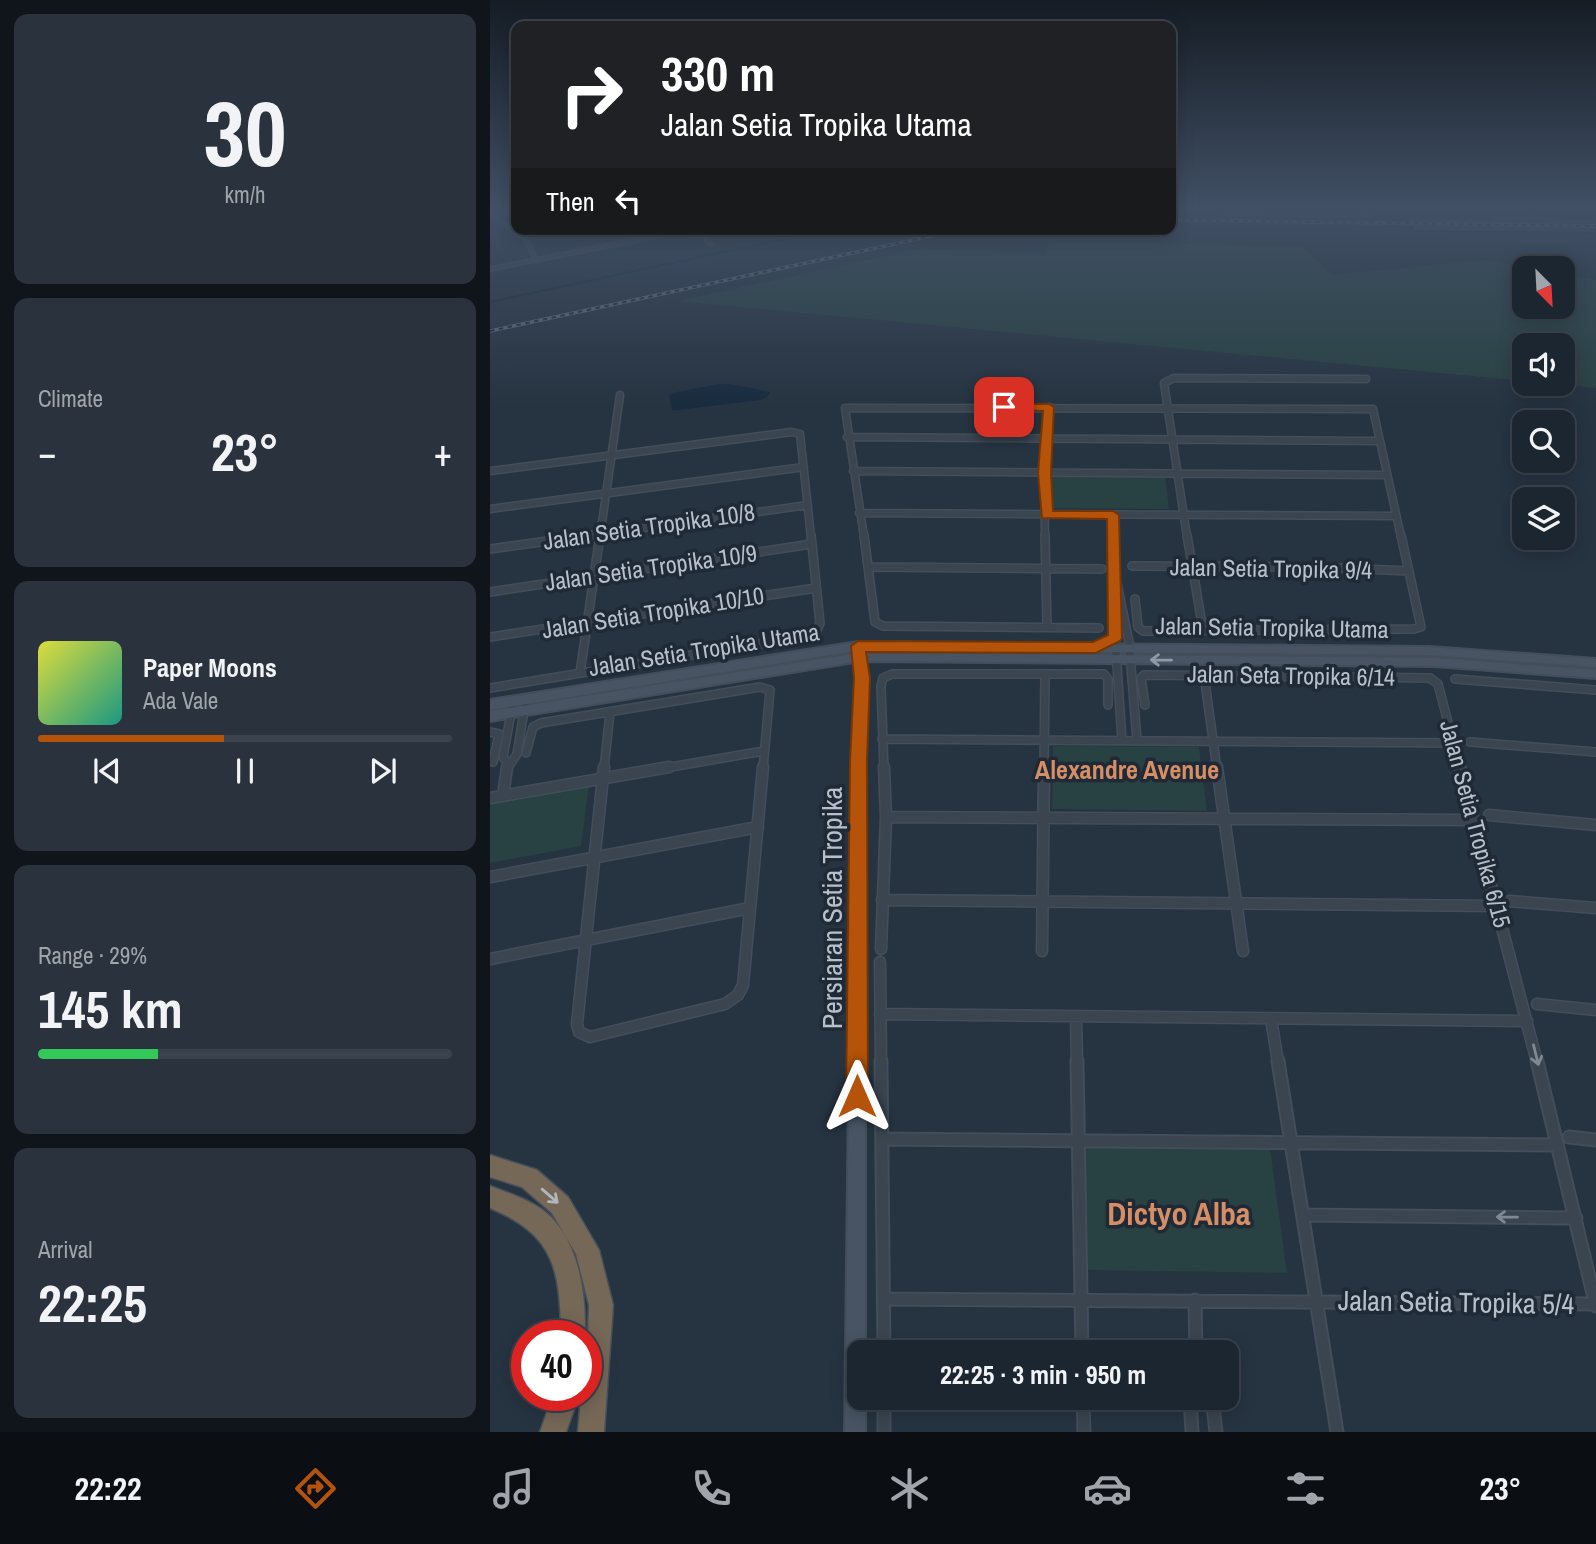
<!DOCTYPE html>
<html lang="en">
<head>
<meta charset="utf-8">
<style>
  :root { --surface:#1c2631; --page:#29323d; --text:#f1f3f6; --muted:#a0a5ab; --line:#3a434d; --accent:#b45309 }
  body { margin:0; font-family:"Archivo Narrow",sans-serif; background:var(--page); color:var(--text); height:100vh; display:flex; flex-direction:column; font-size:26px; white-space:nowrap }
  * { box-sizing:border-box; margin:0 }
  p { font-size:23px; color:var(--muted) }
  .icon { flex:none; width:38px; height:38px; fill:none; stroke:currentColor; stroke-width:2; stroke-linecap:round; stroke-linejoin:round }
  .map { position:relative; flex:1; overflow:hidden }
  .details { display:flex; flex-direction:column; gap:14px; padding:14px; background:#0f151b; width:490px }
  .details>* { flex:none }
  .guide { position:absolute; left:21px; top:21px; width:665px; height:214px; border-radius:14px; box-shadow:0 4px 18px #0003,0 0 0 2px var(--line); background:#202124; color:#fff; overflow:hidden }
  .needle { width:46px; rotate:156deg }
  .controls { position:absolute; left:1022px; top:256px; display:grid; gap:14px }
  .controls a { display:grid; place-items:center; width:63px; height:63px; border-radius:14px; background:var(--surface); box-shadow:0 4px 18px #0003,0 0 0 2px var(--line); font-size:35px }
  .speed { position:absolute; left:21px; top:1320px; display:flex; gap:14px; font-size:35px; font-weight:700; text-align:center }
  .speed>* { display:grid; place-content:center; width:91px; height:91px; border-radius:50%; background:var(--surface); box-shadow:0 4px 18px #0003,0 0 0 2px var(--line); line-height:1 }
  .speed .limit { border:10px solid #d22; background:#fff; color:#111 }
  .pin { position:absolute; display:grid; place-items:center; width:60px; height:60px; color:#fff; margin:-30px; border-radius:14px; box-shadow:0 4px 10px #0006 }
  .me { position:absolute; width:77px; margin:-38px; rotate:0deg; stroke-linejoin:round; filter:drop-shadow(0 0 5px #0008) }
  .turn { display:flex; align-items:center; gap:24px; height:147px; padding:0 35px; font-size:32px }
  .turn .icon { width:91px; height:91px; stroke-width:2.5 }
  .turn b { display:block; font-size:49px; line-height:60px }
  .then { display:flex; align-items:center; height:66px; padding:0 35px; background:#0003; gap:14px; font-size:26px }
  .big { font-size:52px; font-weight:800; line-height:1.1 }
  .details .widget { flex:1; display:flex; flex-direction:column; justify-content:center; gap:10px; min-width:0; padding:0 24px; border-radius:14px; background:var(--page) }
  .details .dial { align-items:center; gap:0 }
  .dial b { font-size:91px; line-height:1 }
  .song { display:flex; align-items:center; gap:21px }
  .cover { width:84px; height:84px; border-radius:10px; background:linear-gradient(135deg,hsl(60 70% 55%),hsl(170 70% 35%)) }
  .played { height:7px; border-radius:4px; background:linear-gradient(90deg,var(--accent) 45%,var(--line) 45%) }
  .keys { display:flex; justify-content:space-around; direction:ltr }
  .heat { display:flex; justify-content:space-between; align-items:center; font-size:38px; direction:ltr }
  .charge { height:10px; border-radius:5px; background:linear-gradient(90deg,#34c759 29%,var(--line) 0) }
  .trip { position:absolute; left:357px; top:1340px; width:392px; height:70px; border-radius:14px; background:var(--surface); box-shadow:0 4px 18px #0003,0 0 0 2px var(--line); font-weight:800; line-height:70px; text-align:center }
  .tabs { display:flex; height:112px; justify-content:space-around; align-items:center; background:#0b0f14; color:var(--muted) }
  .tabs .icon { width:49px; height:49px }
  .tabs .current { color:var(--accent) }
  .tabs b { font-size:32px; color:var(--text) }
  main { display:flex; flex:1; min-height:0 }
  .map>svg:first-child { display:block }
  .green { fill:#284142 }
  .water { fill:#182b3f }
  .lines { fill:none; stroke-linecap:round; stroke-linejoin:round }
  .stream { stroke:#182b3f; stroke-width:2 }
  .building { fill:#384857; stroke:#212c38; stroke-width:2 }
  .street-tunnel { stroke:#3c4856; stroke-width:4.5; stroke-dasharray:4.5 2.5; stroke-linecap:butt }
  .street-far4-casing { stroke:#434e5a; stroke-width:6 }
  .street-far3-casing { stroke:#434e5a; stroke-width:9 }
  .street-far2-casing { stroke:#434e5a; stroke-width:10 }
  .street-far1-casing { stroke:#434e5a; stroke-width:13 }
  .street-casing { stroke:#434e5a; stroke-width:15 }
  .secondary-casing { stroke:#434e5a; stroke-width:4 }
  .highway-casing { stroke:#45505b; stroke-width:3 }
  .street-far4 { stroke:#3a4550; stroke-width:4.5 }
  .street-far3 { stroke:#3a4550; stroke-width:6 }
  .street-far2 { stroke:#3a4550; stroke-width:7 }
  .street-far1 { stroke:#3a4550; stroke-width:10 }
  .street { stroke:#3a4550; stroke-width:11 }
  .secondary { fill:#485463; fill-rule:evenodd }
  .highway { fill:#766857; fill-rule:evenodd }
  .rail-casing { stroke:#5c6977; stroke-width:3.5 }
  .rail { stroke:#1f2a36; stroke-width:2; stroke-dasharray:4.5; stroke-linecap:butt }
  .oneway { stroke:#909aa7 }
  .oneway2 { stroke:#7e8994 }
  .oneway3 { stroke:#b0b7bf }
  .route { fill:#b45309; stroke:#753606; stroke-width:2 }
  .labels { text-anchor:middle; stroke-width:7; stroke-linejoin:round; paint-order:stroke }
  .street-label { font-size:24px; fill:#b6c0cb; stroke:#1f2a36 }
  .neighbourhood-label { font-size:26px; font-weight:bold; fill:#d68e66; stroke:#1f2a36 }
  .near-street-label { font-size:28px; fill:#b6c0cb; stroke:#1f2a36 }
  .near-neighbourhood-label { font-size:32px; font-weight:bold; fill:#d68e66; stroke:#1f2a36 }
</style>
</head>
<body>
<main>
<section class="details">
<div class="widget dial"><b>30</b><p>km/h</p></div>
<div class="widget"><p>Climate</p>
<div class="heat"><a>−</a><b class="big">23°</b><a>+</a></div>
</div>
<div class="widget">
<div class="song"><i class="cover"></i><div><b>Paper Moons</b><p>Ada Vale</p></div></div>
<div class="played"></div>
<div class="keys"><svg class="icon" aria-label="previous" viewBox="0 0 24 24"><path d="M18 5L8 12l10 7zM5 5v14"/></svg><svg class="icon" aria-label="pause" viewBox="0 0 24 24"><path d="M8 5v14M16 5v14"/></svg><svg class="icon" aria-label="next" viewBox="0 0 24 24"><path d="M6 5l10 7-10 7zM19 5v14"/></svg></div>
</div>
<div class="widget"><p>Range · 29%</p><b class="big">145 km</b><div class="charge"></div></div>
<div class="widget"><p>Arrival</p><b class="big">22:25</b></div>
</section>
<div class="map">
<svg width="1106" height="1432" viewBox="0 0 1106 1432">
  <rect width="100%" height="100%" fill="#263341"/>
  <path class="green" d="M 560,240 L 812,247 L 842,275 L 993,260 L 1038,268 L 1034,268 L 1034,306 L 1073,306 L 1073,274 L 1106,280 L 1106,388 L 1060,383 L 1073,383 L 1073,345 L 1034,345 L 1034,381 L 188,301 L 428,249 L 556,254 Z
    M 559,475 L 675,475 L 679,509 L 558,508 Z
    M 563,746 L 709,747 L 717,811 L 562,809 Z
    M 99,785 L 91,846 L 0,863 L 0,802 Z
    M 594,1145 L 780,1148 L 797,1273 L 596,1270 Z"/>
  <path class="water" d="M 229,384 L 240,384 L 280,392 L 277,397 L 270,400 L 187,410 L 182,410 L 179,396 L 182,393 Z"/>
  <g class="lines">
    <path class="stream" d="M 0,302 L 322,233 L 389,229"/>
  </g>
  <path class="building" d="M 1000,214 L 1048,214 L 1074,219 L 1106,219 L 1106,233 L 924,231 L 917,217 L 1003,219 Z"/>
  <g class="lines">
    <path class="street-tunnel" d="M 1034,212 L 1046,212"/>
    <g class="street-far4-casing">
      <path id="street-far4" d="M 734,213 L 868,215 L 907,207 L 1106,210
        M 0,214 L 35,238 L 46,260
        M 0,269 L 182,233 L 212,236 L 221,244"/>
    </g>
    <g class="street-far3-casing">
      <path id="street-far3" d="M 357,437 L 889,441
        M 0,471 L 302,432 L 310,434 L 321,537
        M 363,471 L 896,475
        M 0,509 L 314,467
        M 369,513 L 906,516
        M 623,515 L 624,537
        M 89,537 L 318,505
        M 110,537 L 130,395
        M 374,537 L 355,408 L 883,409 L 911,537
        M 555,537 L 554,473 L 559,407
        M 697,537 L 674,383 L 684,378 L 876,379"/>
    </g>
    <g class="street-far2-casing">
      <path id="street-far2" d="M 374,535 L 385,622 L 393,626 L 609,628
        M 555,535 L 557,627
        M 624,535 L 623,607 L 632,740
        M 697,535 L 713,630
        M 0,549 L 101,535
        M 642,566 L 826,567 L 919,571
        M 379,567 L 612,569
        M 627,584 L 639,642 L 647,740
        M 0,592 L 322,544
        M 645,599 L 648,627 L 653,631 L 924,629 L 931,627 L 911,535
        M 0,637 L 326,588
        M 90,673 L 110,535
        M 714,675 L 727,769
        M 965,679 L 1106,690
        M 0,688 L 318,636 L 327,630 L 330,623 L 321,535
        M 655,705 L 651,678 L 654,675 L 940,678 L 948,684 L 970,769
        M 0,732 L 9,734 L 3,762
        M 392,739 L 963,743
        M 980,742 L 1106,752
        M 36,753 L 43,727 L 51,723 L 270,687 L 280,690 L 273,769
        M 18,764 L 13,757 L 23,702
        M 17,769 L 27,754 L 35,705
        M 114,769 L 120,712
        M 169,769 L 274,751
        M 394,769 L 391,686 L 393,678 L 402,674 L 614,674 L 618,679 L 618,705
        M 554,769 L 555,674"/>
    </g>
    <g class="street-far1-casing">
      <path id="street-far1" d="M 114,767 L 87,1024 L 89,1032 L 100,1037 L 235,1004 L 248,995 L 253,985 L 273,767
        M 727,767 L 753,951
        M 970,767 L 1047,1062
        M 13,796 L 17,767
        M 0,798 L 179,767
        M 999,815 L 1106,825
        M 396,817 L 983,820
        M 0,877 L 268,827
        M 392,900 L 1007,906
        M 1019,901 L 1106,908
        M 391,949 L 396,817 L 394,767
        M 552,951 L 554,767
        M 0,959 L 260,908
        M 390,962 L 391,1062
        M 1047,1004 L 1106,1010
        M 390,1014 L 1037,1021
        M 586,1016 L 587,1062
        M 781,1019 L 788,1062"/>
    </g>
    <g class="street-casing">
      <path id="street" d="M 391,1061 L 394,1353
        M 587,1061 L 592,1353
        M 788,1061 L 847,1432
        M 1047,1061 L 1106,1306
        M 1079,1137 L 1106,1140
        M 393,1139 L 1067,1145
        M 813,1215 L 1086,1218
        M 394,1299 L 1106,1304
        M 705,1300 L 706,1353
        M 394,1398 L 394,1432
        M 593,1398 L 594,1432
        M 700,1398 L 702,1432
        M 722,1398 L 726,1432"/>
    </g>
    <g class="secondary-casing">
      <path id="secondary" d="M 368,642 L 939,647 L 1106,659 L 1106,667 L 939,655 L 374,650 L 375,653 L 944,658 L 1106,670 L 1106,678 L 944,666 L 376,661 L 378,678 L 375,761 L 375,1353 L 369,1353 L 369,1398 L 375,1398 L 375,1432 L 355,1432 L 363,761 L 366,678 L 364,662 L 0,721 L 0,711 L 363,654 L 364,651 L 0,710 L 0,700 Z"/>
    </g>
    <g class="highway-casing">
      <path id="highway" d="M 0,1155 L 47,1170 L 78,1197 L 109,1250 L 123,1305 L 114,1432 L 88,1432 L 91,1395 L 96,1395 L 99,1305 L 86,1254 L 62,1213 L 32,1187 L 0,1177 Z
        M 0,1186 C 18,1193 38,1199 54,1211 C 89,1238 96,1294 95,1335 L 71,1335 C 70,1270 65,1235 0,1208 Z
        M 63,1395 L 89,1395 L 76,1432 L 50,1432 Z"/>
    </g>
    <use href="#street-far4" class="street-far4"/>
    <use href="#street-far3" class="street-far3"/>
    <use href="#street-far2" class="street-far2"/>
    <use href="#street-far1" class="street-far1"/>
    <use href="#street" class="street"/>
    <use href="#secondary" class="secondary"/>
    <use href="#highway" class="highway"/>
    <g class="rail-casing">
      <path id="rail" d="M 681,220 L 1106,226
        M 0,331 L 474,229"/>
    </g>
    <use href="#rail" class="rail"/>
  </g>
  <defs><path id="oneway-shaft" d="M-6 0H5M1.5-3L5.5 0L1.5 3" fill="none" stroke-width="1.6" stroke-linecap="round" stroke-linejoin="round" transform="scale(1.75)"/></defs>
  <use class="oneway" href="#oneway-shaft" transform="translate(671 660) rotate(-179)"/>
  <g class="oneway2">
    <use href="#oneway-shaft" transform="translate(1046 1055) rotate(76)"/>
    <use href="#oneway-shaft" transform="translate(1017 1217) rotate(-179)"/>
  </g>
  <use class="oneway3" href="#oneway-shaft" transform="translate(60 1196) rotate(41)"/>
  <linearGradient id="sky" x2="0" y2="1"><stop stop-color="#151c24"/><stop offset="0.51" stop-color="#415065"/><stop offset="1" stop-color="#415065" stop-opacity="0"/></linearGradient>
  <rect width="1106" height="407" fill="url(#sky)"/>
  <path class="route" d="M 514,404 L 559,404 L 564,407 L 561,473 L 563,511 L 623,511 L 629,515 L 632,638 L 630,641 L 606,653 L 376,652 L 380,678 L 377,761 L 378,1096 L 375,1104 L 367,1107 L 359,1104 L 356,1096 L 360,761 L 364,678 L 361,646 L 368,641 L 603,642 L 618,635 L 617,519 L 552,518 L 548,473 L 553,411 L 510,409 L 510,405 Z"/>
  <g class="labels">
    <g class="street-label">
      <text transform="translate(159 527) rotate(-8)" y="8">Jalan Setia Tropika 10/8</text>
      <text transform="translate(161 568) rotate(-8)" y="8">Jalan Setia Tropika 10/9</text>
      <text transform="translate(781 569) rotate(1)" y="8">Jalan Setia Tropika 9/4</text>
      <text transform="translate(163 613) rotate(-9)" y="8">Jalan Setia Tropika 10/10</text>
      <text transform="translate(782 628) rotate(1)" y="8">Jalan Setia Tropika Utama</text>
      <text transform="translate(214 650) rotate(-9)" y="8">Jalan Setia Tropika Utama</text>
      <text transform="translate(801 676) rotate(1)" y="8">Jalan Seta Tropika 6/14</text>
      <text transform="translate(985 824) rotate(75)" y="8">Jalan Setia Tropika 6/15</text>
    </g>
    <g class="neighbourhood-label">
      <text x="637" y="779">Alexandre Avenue</text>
    </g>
    <g class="near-street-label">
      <text transform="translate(342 908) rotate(-90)" y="10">Persiaran Setia Tropika</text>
      <text transform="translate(966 1302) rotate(1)" y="10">Jalan Setia Tropika 5/4</text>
    </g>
    <g class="near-neighbourhood-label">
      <text x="689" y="1225">Dictyo Alba</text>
    </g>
  </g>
</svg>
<div class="controls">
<a><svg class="needle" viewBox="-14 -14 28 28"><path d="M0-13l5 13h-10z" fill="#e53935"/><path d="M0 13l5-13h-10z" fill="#a0a5ab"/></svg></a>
<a><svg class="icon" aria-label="sound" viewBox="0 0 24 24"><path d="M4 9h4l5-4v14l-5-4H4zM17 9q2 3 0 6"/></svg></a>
<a><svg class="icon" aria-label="search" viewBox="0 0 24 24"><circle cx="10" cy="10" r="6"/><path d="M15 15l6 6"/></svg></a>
<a><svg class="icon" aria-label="layers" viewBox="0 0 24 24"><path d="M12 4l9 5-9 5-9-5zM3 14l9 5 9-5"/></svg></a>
</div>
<div class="speed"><div class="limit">40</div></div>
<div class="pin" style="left:514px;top:407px;background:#d93025"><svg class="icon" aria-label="arrive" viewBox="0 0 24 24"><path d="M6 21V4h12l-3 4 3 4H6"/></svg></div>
<svg class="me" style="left:367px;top:1096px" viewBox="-20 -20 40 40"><path d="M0-17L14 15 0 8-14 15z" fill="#b45309" stroke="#fff" stroke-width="4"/></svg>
<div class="trip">22:25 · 3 min · 950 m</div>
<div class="guide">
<div class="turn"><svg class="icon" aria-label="right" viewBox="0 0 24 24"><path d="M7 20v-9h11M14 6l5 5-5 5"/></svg><div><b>330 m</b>Jalan Setia Tropika Utama</div></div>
<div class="then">Then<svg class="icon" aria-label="left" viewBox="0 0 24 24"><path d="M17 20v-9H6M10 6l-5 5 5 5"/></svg></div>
</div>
</div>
</main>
<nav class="tabs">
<b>22:22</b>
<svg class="icon current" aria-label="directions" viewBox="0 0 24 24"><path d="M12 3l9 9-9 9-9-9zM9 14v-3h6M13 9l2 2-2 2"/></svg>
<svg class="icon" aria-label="music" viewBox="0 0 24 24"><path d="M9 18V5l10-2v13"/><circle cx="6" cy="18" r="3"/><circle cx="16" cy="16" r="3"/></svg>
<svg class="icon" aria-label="phone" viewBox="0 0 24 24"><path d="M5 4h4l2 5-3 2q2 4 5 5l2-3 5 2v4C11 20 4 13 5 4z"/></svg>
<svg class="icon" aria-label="climate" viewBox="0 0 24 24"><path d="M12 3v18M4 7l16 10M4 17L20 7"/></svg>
<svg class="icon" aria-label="car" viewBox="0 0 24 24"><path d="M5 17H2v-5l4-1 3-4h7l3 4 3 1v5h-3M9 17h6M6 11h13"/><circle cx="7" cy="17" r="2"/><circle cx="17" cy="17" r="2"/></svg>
<svg class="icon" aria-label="filters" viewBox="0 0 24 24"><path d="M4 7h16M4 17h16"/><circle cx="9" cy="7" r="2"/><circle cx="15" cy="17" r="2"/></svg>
<b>23°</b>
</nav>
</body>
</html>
